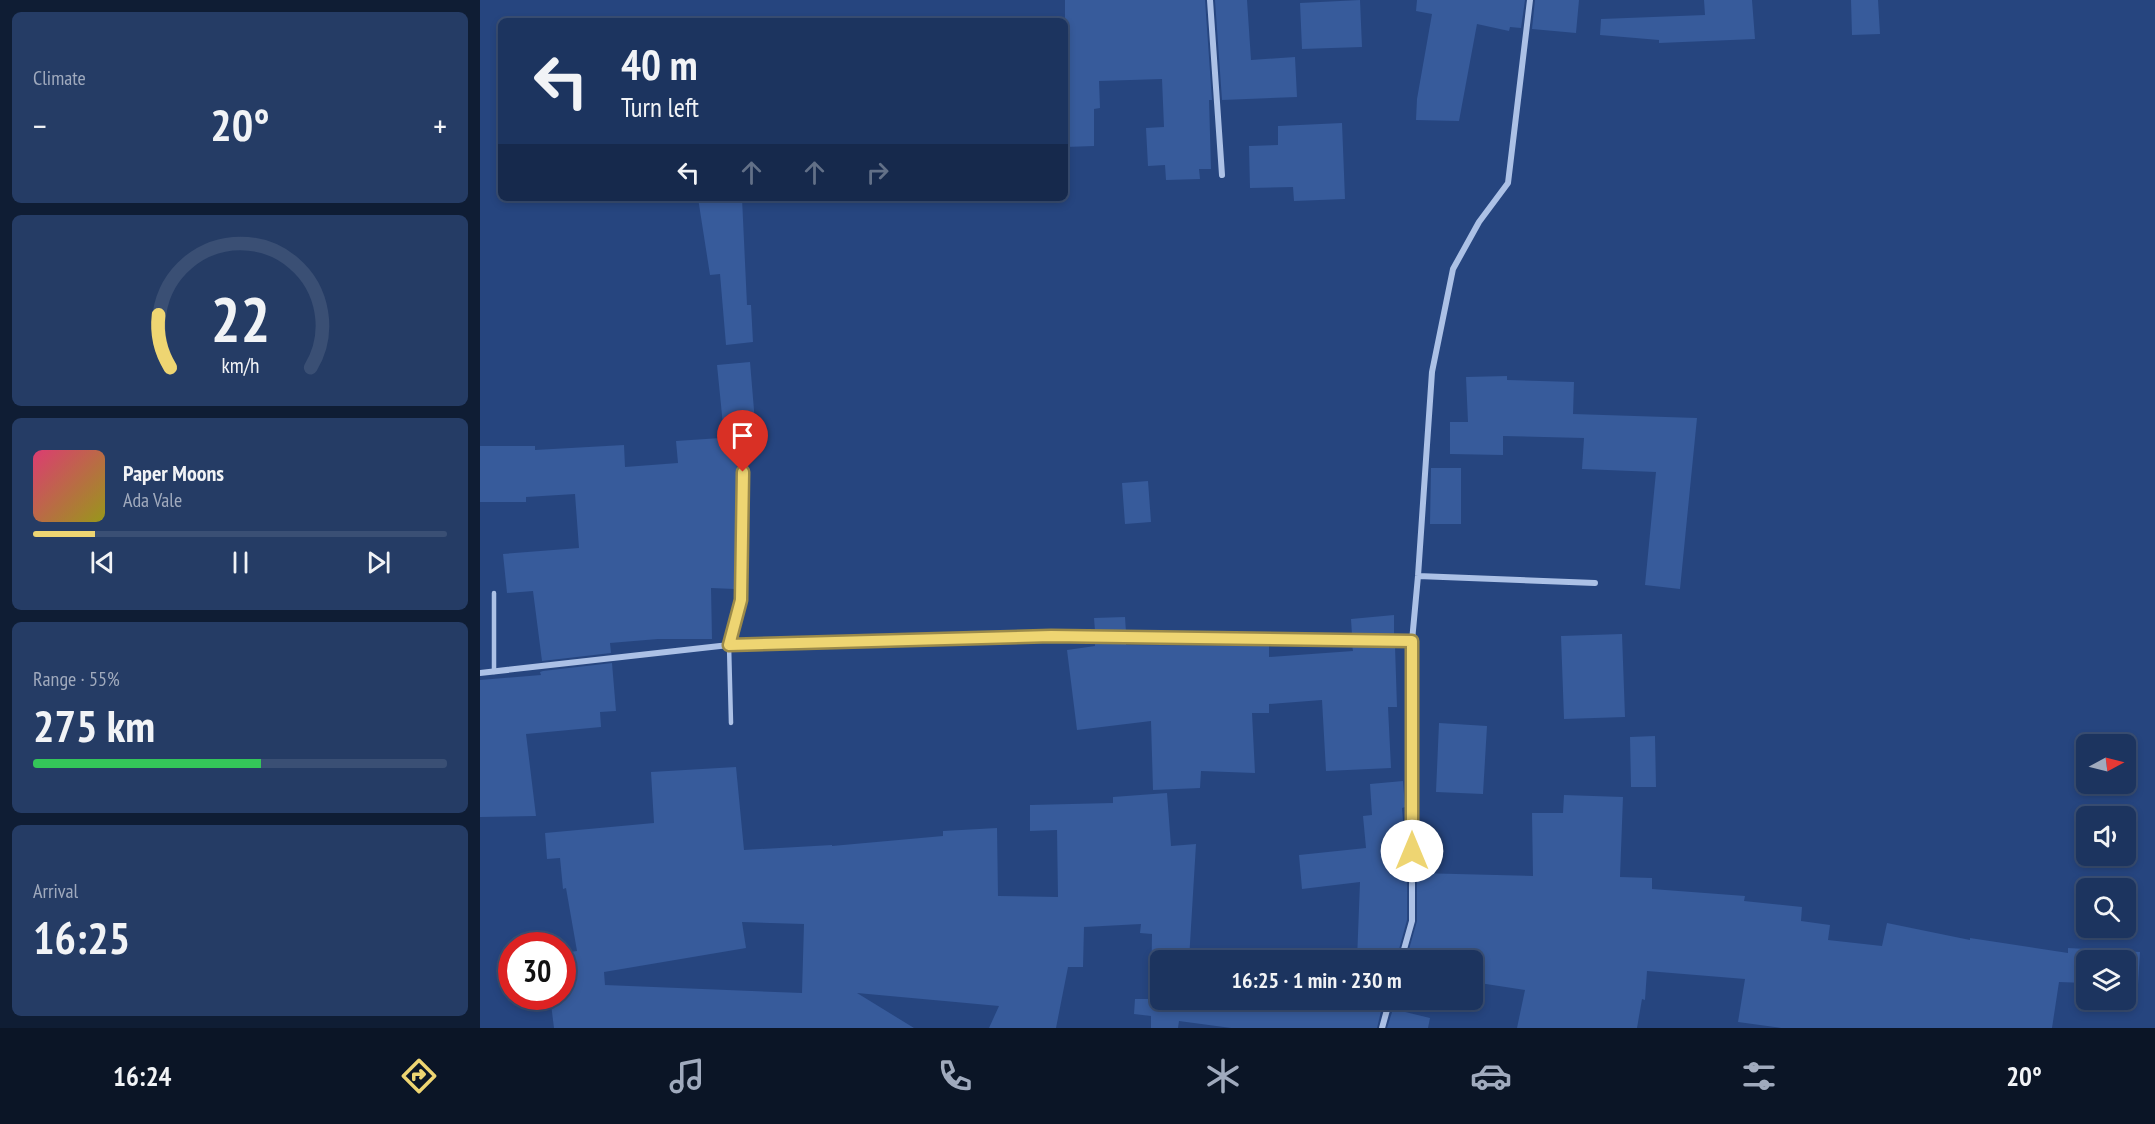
<!DOCTYPE html>
<html lang="en">
<head>
<meta charset="utf-8">
<style>
  :root { --surface:#1c345f; --page:#253c65; --text:#f1f3f6; --muted:#a0aabd; --line:#3a4f74; --accent:#eed572 }
  body { margin:0; font-family:"PT Sans Narrow",sans-serif; background:var(--page); color:var(--text); height:100vh; display:flex; flex-direction:column; font-size:22px; white-space:nowrap }
  * { box-sizing:border-box; margin:0 }
  p { font-size:20px; color:var(--muted) }
  .icon { flex:none; width:33px; height:33px; fill:none; stroke:currentColor; stroke-width:2; stroke-linecap:round; stroke-linejoin:round }
  .map { position:relative; flex:1; overflow:hidden }
  .details { display:flex; flex-direction:column; gap:12px; padding:12px; background:#0f1d34; width:480px }
  .details>* { flex:none }
  .banner { position:absolute; left:18px; top:18px; width:570px; height:183px; border-radius:9px; box-shadow:0 3px 9px #0003,0 0 0 2px var(--line); background:#1c345f; color:var(--text); overflow:hidden }
  .needle { width:39px; rotate:83deg }
  .tools { position:absolute; left:1596px; top:734px; display:grid; gap:12px }
  .tools a { display:grid; place-items:center; width:60px; height:60px; border-radius:9px; background:var(--surface); box-shadow:0 3px 9px #0003,0 0 0 2px var(--line); font-size:30px }
  .speed { position:absolute; left:18px; top:932px; display:flex; gap:12px; font-size:30px; font-weight:700; text-align:center }
  .speed>* { display:grid; place-content:center; width:78px; height:78px; border-radius:50%; background:var(--surface); box-shadow:0 3px 9px #0003,0 0 0 2px var(--line); line-height:1 }
  .speed .limit { border:9px solid #d22; background:#fff; color:#111 }
  .pin { position:absolute; display:grid; place-items:center; width:51px; height:51px; color:#fff; margin:-62px -26px; border-radius:50% 50% 50% 0; rotate:-45deg; box-shadow:0 0 6px #0007 }
  .pin .icon { rotate:45deg }
  .me { position:absolute; width:66px; margin:-33px; rotate:0deg; stroke-linejoin:round; filter:drop-shadow(0 0 4px #0008) }
  .turn { display:flex; align-items:center; gap:21px; height:126px; padding:0 24px; font-size:27px }
  .turn .icon { width:78px; height:78px; stroke-width:2.5 }
  .turn b { display:block; font-size:42px; line-height:51px }
  .lanes { display:flex; align-items:center; height:57px; padding:0 24px; background:#0003; justify-content:center; gap:30px; direction:ltr }
  .lanes .off { opacity:.35 }
  .big { font-size:45px; font-weight:700; line-height:1.1 }
  .details .tile { flex:1; display:flex; flex-direction:column; justify-content:center; gap:9px; min-width:0; padding:0 21px; border-radius:9px; background:var(--page) }
  .details .dial { align-items:center; gap:0 }
  .dial svg { height:156px; overflow:visible; fill:none; stroke:var(--line); stroke-width:7; stroke-linecap:round; text-anchor:middle }
  .dial text { fill:var(--text); stroke:none }
  .song { display:flex; align-items:center; gap:18px }
  .cover { width:72px; height:72px; border-radius:9px; background:linear-gradient(135deg,hsl(340 70% 55%),hsl(60 70% 35%)) }
  .played { height:6px; border-radius:3px; background:linear-gradient(90deg,var(--accent) 15%,var(--line) 15%) }
  .keys { display:flex; justify-content:space-around; direction:ltr }
  .heat { display:flex; justify-content:space-between; align-items:center; font-size:33px; direction:ltr }
  .charge { height:9px; border-radius:4px; background:linear-gradient(90deg,#34c759 55%,var(--line) 0) }
  .trip { position:absolute; left:670px; top:950px; width:333px; height:60px; border-radius:9px; background:var(--surface); box-shadow:0 3px 9px #0003,0 0 0 2px var(--line); font-weight:700; line-height:60px; text-align:center }
  .tab-bar { display:flex; height:96px; justify-content:space-around; align-items:center; background:#0b1526; color:var(--muted) }
  .tab-bar .icon { width:42px; height:42px }
  .tab-bar .current { color:var(--accent) }
  .tab-bar b { font-size:27px; color:var(--text) }
  main { display:flex; flex:1; min-height:0 }
  .map>svg:first-child { display:block }
  .building { fill:#375b9b; fill-rule:evenodd }
  .lines { fill:none; stroke-linecap:round; stroke-linejoin:round }
  .lane { stroke:#acc1e6; stroke-width:4.5 }
  .street { stroke:#acc1e6; stroke-width:6 }
  .route-casing { stroke:#9b8a4a; stroke-width:15 }
  .route { stroke:#eed572; stroke-width:10 }
</style>
</head>
<body>
<main>
<section class="details">
<div class="tile"><p>Climate</p>
<div class="heat"><a>−</a><b class="big">20°</b><a>+</a></div>
</div>
<div class="tile dial"><svg viewBox="0 0 100 80">
<path d="M14 69A42 42 0 1 1 86 69"/>
<path d="M14 69A42 42 0 0 1 8 42" stroke="#eed572"/>
<text x="50" y="56" font-size="32" font-weight="700">22</text>
<text x="50" y="72" font-size="11">km/h</text>
</svg></div>
<div class="tile">
<div class="song"><i class="cover"></i><div><b>Paper Moons</b><p>Ada Vale</p></div></div>
<div class="played"></div>
<div class="keys"><svg class="icon" aria-label="previous" viewBox="0 0 24 24"><path d="M18 5L8 12l10 7zM5 5v14"/></svg><svg class="icon" aria-label="pause" viewBox="0 0 24 24"><path d="M8 5v14M16 5v14"/></svg><svg class="icon" aria-label="next" viewBox="0 0 24 24"><path d="M6 5l10 7-10 7zM19 5v14"/></svg></div>
</div>
<div class="tile"><p>Range · 55%</p><b class="big">275 km</b><div class="charge"></div></div>
<div class="tile"><p>Arrival</p><b class="big">16:25</b></div>
</section>
<div class="map">
<svg width="1675" height="1028" viewBox="0 0 1675 1028">
  <rect width="100%" height="100%" fill="#26457f"/>
  <path class="building" d="M 585,0 L 725,0 L 732,100 L 729,100 L 731,169 L 719,169 L 720,179 L 686,180 L 685,165 L 668,166 L 666,128 L 684,127 L 682,79 L 619,81 L 620,108 L 614,109 L 614,146 L 585,147 Z
    M 735,0 L 767,0 L 771,60 L 815,57 L 817,97 L 742,100 Z
    M 880,0 L 882,47 L 822,49 L 820,3 Z
    M 937,0 L 1045,0 L 1041,28 L 1030,27 L 1029,31 L 997,24 L 979,121 L 936,120 L 937,99 L 952,14 L 936,11 Z
    M 1055,0 L 1099,0 L 1096,33 L 1052,29 Z
    M 1224,0 L 1272,0 L 1275,39 L 1179,43 L 1179,40 L 1120,35 L 1121,19 L 1225,15 Z
    M 1371,0 L 1398,0 L 1400,34 L 1372,35 Z
    M 862,123 L 865,199 L 814,201 L 813,187 L 770,188 L 769,146 L 798,145 L 798,126 Z
    M 218,198 L 262,198 L 267,305 L 271,305 L 273,342 L 246,345 L 240,274 L 230,275 Z
    M 270,362 L 275,422 L 243,425 L 237,365 Z
    M 1027,376 L 1027,380 L 1094,382 L 1093,414 L 1217,418 L 1200,589 L 1165,585 L 1176,472 L 1102,469 L 1104,438 L 1023,436 L 1023,455 L 970,454 L 970,422 L 988,422 L 986,377 Z
    M 255,437 L 259,500 L 255,589 L 231,588 L 232,639 L 178,639 L 130,643 L 131,653 L 62,661 L 53,591 L 27,593 L 23,554 L 99,548 L 95,494 L 46,497 L 46,502 L 0,502 L 0,446 L 55,446 L 55,450 L 144,445 L 145,467 L 198,463 L 196,441 Z
    M 951,468 L 981,468 L 981,524 L 950,524 Z
    M 668,481 L 671,522 L 645,524 L 642,483 Z
    M 914,615 L 914,636 L 872,635 L 871,619 Z
    M 645,617 L 646,632 L 615,631 L 614,618 Z
    M 1142,634 L 1145,717 L 1084,719 L 1081,636 Z
    M 615,642 L 646,642 L 646,645 L 789,646 L 789,657 L 873,651 L 872,645 L 915,646 L 917,707 L 908,707 L 911,768 L 846,771 L 842,700 L 789,704 L 789,713 L 772,713 L 775,773 L 721,771 L 720,788 L 673,790 L 671,721 L 597,730 L 587,650 L 615,646 Z
    M 132,663 L 136,711 L 120,712 L 121,727 L 46,734 L 56,816 L 0,817 L 0,680 L 61,675 L 60,672 L 63,671 Z
    M 959,723 L 1007,726 L 1003,794 L 956,792 Z
    M 1175,736 L 1176,787 L 1151,787 L 1150,737 Z
    M 256,767 L 264,850 L 352,845 L 352,846 L 463,836 L 463,831 L 517,828 L 518,896 L 578,897 L 577,830 L 550,831 L 550,805 L 633,803 L 633,797 L 687,793 L 691,846 L 716,844 L 709,960 L 681,960 L 681,999 L 868,999 L 902,1007 L 897,1028 L 751,1028 L 699,1021 L 698,1028 L 671,1028 L 671,1016 L 654,1014 L 655,999 L 671,999 L 672,934 L 660,933 L 661,924 L 604,927 L 603,967 L 588,967 L 576,1028 L 509,1028 L 519,1006 L 377,993 L 434,1028 L 74,1028 L 70,996 L 82,996 L 82,988 L 89,987 L 83,953 L 97,951 L 86,888 L 83,889 L 80,858 L 67,859 L 65,833 L 174,823 L 171,772 ZM 262,922 L 324,924 L 322,993 L 125,985 L 124,972 L 266,948 Z
    M 923,781 L 925,807 L 922,808 L 927,867 L 927,920 L 916,960 L 877,960 L 880,882 L 822,889 L 819,855 L 886,848 L 883,816 L 892,815 L 890,784 Z
    M 1084,795 L 1143,797 L 1140,877 L 1172,878 L 1172,889 L 1265,896 L 1264,901 L 1322,907 L 1321,921 L 1350,925 L 1348,940 L 1402,946 L 1407,923 L 1490,940 L 1490,938 L 1588,953 L 1588,948 L 1660,952 L 1658,985 L 1646,985 L 1646,960 L 1606,960 L 1606,983 L 1579,982 L 1572,1028 L 1301,1028 L 1258,1022 L 1265,979 L 1167,971 L 1165,1000 L 1162,999 L 1157,1028 L 1037,1028 L 1045,990 L 993,982 L 993,960 L 926,960 L 937,921 L 937,873 L 1053,876 L 1052,813 L 1083,813 Z
    M 761,955 L 851,960 L 760,960 Z
    M 913,1009 L 950,1018 L 948,1028 L 907,1028 Z"/>
  <g class="lines">
    <path class="lane" d="M 14,672 L 14,593
      M 251,723 L 249,645 L 261,600 L 264,451"/>
    <path class="street" d="M 730,0 L 742,175
      M 938,576 L 1115,583
      M 0,673 L 249,645 L 571,636 L 932,641
      M 921,960 L 932,921 L 932,641 L 938,576 L 952,372 L 973,269 L 999,222 L 1028,183 L 1050,0
      M 902,1028 L 910,999"/>
  </g>
  <g class="lines">
    <g class="route-casing">
      <path id="route" d="M 263,472 L 261,600 L 249,645 L 571,636 L 932,641 L 932,851"/>
    </g>
    <use href="#route" class="route"/>
  </g>
</svg>
<div class="tools">
<a><svg class="needle" viewBox="-14 -14 28 28"><path d="M0-13l5 13h-10z" fill="#e53935"/><path d="M0 13l5-13h-10z" fill="#a0aabd"/></svg></a>
<a><svg class="icon" aria-label="sound" viewBox="0 0 24 24"><path d="M4 9h4l5-4v14l-5-4H4zM17 9q2 3 0 6"/></svg></a>
<a><svg class="icon" aria-label="search" viewBox="0 0 24 24"><circle cx="10" cy="10" r="6"/><path d="M15 15l6 6"/></svg></a>
<a><svg class="icon" aria-label="layers" viewBox="0 0 24 24"><path d="M12 4l9 5-9 5-9-5zM3 14l9 5 9-5"/></svg></a>
</div>
<div class="speed"><div class="limit">30</div></div>
<div class="pin" style="left:263px;top:472px;background:#d93025"><svg class="icon" aria-label="arrive" viewBox="0 0 24 24"><path d="M6 21V4h12l-3 4 3 4H6"/></svg></div>
<svg class="me" style="left:932px;top:851px" viewBox="-20 -20 40 40"><circle r="19" fill="#fff"/><path d="M0-13L10 11 0 6-10 11z" fill="#eed572"/></svg>
<div class="trip">16:25 · 1 min · 230 m</div>
<div class="banner">
<div class="turn"><svg class="icon" aria-label="left" viewBox="0 0 24 24"><path d="M17 20v-9H6M10 6l-5 5 5 5"/></svg><div><b>40 m</b>Turn left</div></div>
<div class="lanes"><svg class="icon" aria-label="left" viewBox="0 0 24 24"><path d="M17 20v-9H6M10 6l-5 5 5 5"/></svg><svg class="icon off" aria-label="ahead" viewBox="0 0 24 24"><path d="M12 20V5M6 11l6-6 6 6"/></svg><svg class="icon off" aria-label="ahead" viewBox="0 0 24 24"><path d="M12 20V5M6 11l6-6 6 6"/></svg><svg class="icon off" aria-label="right" viewBox="0 0 24 24"><path d="M7 20v-9h11M14 6l5 5-5 5"/></svg></div>
</div>
</div>
</main>
<nav class="tab-bar">
<b>16:24</b>
<svg class="icon current" aria-label="directions" viewBox="0 0 24 24"><path d="M12 3l9 9-9 9-9-9zM9 14v-3h6M13 9l2 2-2 2"/></svg>
<svg class="icon" aria-label="music" viewBox="0 0 24 24"><path d="M9 18V5l10-2v13"/><circle cx="6" cy="18" r="3"/><circle cx="16" cy="16" r="3"/></svg>
<svg class="icon" aria-label="phone" viewBox="0 0 24 24"><path d="M5 4h4l2 5-3 2q2 4 5 5l2-3 5 2v4C11 20 4 13 5 4z"/></svg>
<svg class="icon" aria-label="climate" viewBox="0 0 24 24"><path d="M12 3v18M4 7l16 10M4 17L20 7"/></svg>
<svg class="icon" aria-label="car" viewBox="0 0 24 24"><path d="M5 17H2v-5l4-1 3-4h7l3 4 3 1v5h-3M9 17h6M6 11h13"/><circle cx="7" cy="17" r="2"/><circle cx="17" cy="17" r="2"/></svg>
<svg class="icon" aria-label="filters" viewBox="0 0 24 24"><path d="M4 7h16M4 17h16"/><circle cx="9" cy="7" r="2"/><circle cx="15" cy="17" r="2"/></svg>
<b>20°</b>
</nav>
</body>
</html>
